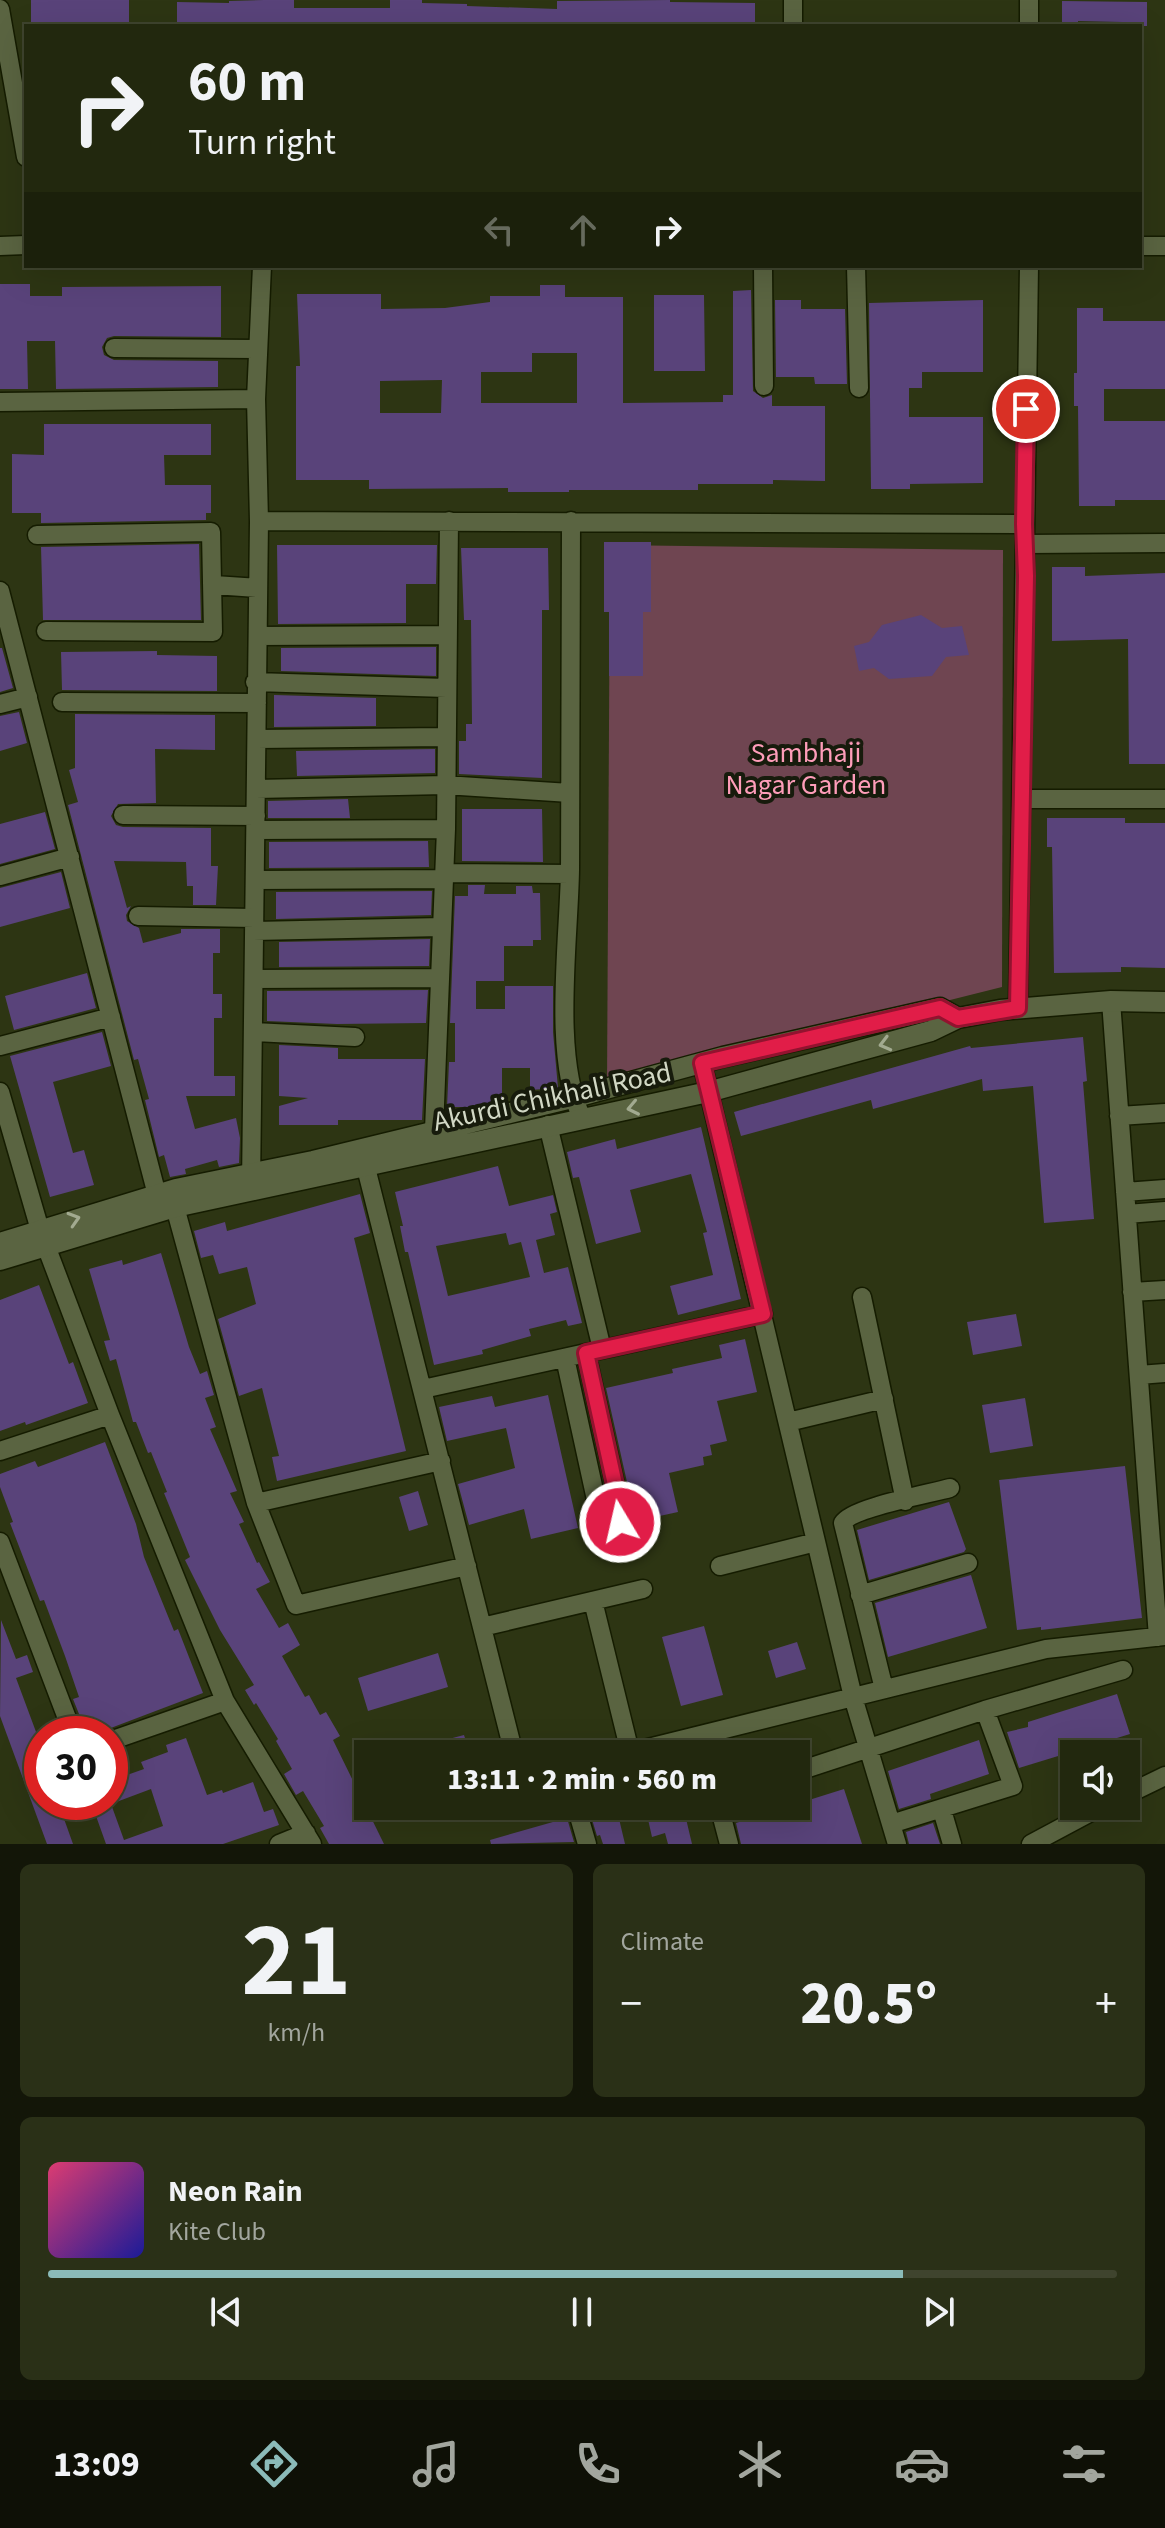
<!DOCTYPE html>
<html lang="en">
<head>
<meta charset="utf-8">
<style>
  :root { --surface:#22280e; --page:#2a3017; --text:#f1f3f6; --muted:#a2a69e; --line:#3f442e; --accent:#8bbbb9 }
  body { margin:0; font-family:"Source Sans 3",sans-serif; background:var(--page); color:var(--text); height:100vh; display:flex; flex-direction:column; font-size:30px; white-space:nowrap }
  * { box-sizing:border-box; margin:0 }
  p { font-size:26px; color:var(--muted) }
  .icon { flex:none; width:44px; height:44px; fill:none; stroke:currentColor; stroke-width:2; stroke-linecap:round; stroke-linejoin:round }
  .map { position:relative; height:1844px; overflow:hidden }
  .side { display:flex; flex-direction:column; gap:20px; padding:20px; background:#131608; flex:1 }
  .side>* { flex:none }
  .banner { position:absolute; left:24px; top:24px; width:1118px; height:244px; border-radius:0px; box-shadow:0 8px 32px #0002,0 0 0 2px var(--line); background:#22280e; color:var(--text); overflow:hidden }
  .fabs { position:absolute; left:1060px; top:1740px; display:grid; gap:16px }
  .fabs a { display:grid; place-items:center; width:80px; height:80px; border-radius:0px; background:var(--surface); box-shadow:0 8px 32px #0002,0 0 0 2px var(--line); font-size:40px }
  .speed { position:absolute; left:24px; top:1716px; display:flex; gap:16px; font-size:40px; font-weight:700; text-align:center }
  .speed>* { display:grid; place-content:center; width:104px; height:104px; border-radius:50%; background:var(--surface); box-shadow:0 8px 32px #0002,0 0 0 2px var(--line); line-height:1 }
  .speed .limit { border:12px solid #d22; background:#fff; color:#111 }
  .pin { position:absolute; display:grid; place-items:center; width:68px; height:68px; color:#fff; margin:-34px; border:4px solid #fff; border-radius:50%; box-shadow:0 2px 8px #0007 }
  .me { position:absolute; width:88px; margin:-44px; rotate:351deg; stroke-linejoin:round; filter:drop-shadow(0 0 6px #0008) }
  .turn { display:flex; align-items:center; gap:28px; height:168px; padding:0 32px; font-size:36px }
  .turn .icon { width:104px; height:104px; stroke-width:2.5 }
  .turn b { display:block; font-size:56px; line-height:68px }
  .lanes { display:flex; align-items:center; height:76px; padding:0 32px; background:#0003; justify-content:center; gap:40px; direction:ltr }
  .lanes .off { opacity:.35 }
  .big { font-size:60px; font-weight:800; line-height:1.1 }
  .side .card { flex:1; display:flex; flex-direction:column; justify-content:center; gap:12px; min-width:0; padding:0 28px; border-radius:12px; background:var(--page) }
  .side .dial { align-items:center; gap:0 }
  .dial b { font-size:104px; line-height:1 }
  .song { display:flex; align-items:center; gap:24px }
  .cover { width:96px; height:96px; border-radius:12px; background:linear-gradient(135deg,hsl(340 70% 55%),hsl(240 70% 35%)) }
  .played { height:8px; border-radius:4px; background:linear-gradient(90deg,var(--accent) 80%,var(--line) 80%) }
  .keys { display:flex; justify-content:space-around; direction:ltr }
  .heat { display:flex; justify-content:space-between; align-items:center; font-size:44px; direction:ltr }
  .side .tiles { flex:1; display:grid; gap:20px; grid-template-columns:1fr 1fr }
  .card:last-child { grid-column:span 2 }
  .trip { position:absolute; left:354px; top:1740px; width:456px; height:80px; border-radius:0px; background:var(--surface); box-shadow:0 8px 32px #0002,0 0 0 2px var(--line); font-weight:800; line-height:80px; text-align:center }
  .menu { display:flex; height:128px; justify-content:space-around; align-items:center; background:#0e1006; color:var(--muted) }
  .menu .icon { width:56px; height:56px }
  .menu .active { color:var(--accent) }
  .menu b { font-size:36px; color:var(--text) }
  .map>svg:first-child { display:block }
  .green { fill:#6f4551 }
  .building { fill:#59437a; fill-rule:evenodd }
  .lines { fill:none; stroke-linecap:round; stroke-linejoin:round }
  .street-casing { stroke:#151c00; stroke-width:21 }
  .secondary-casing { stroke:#151c00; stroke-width:23 }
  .street { stroke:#5a6441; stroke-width:18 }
  .secondary { stroke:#5a6441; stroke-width:20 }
  .oneway { stroke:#a2aa90 }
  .route-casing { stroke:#92132f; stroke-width:20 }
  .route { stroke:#e11d48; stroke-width:14 }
  .labels { text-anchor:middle; stroke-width:8; stroke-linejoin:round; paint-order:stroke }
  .park-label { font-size:28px; fill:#fe9db9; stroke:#171b0c }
  .street-label { font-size:28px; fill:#d2d8c5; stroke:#171b0c }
</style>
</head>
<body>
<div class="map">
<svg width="1165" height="1844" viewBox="0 0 1165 1844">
  <rect width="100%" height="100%" fill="#2d3513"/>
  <path class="green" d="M 610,545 L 1003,550 L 1002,987 L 607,1086 Z"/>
  <path class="building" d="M 31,0 L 129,0 L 129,26 L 31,26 Z
    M 264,0 L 294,0 L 294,8 L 390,8 L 390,0 L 422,0 L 422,3 L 467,4 L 467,6 L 557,9 L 557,1 L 670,0 L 670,2 L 755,3 L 755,26 L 177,26 L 177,2 L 229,3 L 229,1 Z
    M 1062,1 L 1147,2 L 1147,26 L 1122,26 L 1122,22 L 1078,21 L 1078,26 L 1062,26 Z
    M 0,284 L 30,284 L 30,296 L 62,296 L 62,287 L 221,286 L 221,337 L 114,336 L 107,338 L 102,347 L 104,355 L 114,360 L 218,361 L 218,387 L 56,389 L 55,341 L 27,341 L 28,389 L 0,389 Z
    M 540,285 L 565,285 L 565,297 L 623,297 L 623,403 L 723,402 L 723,395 L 733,395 L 733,291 L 751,290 L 753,391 L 763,398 L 772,395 L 772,406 L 825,406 L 825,481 L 773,480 L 773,484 L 698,484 L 698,490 L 569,490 L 569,492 L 508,492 L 508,488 L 369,489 L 369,480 L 296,480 L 296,366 L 300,366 L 297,294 L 381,294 L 381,309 L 445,308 L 490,302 L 490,296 L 540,296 ZM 532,353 L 577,353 L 577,403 L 481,403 L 481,372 L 532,372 ZM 442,380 L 441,413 L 380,413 L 380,381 Z
    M 654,295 L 704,295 L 705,371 L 654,371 Z
    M 775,300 L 801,300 L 801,309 L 845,309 L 847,384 L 815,384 L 814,377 L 776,377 Z
    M 983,300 L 983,372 L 922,372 L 922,388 L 909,388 L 909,417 L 983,417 L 983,483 L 910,484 L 910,489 L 871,489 L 869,303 Z
    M 1077,308 L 1103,308 L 1103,321 L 1165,321 L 1165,389 L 1104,389 L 1104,421 L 1165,421 L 1165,500 L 1115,500 L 1115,506 L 1079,506 L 1078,406 L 1074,406 L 1074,373 L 1077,373 Z
    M 44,424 L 211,424 L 211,455 L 164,455 L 165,485 L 211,485 L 211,513 L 206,513 L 206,520 L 41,523 L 41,513 L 12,513 L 12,454 L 44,455 Z
    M 604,542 L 651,542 L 651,612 L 643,612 L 643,676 L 609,676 L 609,612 L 604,612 Z
    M 199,544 L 201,620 L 43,620 L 41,547 Z
    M 277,545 L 437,545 L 436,584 L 406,584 L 406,623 L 278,624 Z
    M 461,548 L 548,548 L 549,610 L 542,610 L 542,778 L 459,774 L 459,741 L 466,741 L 466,724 L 472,724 L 471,620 L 464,620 Z
    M 1052,567 L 1085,567 L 1085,576 L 1165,573 L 1165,764 L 1129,764 L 1128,639 L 1052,641 Z
    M 921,615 L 942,628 L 962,626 L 969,655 L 946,657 L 932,676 L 889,679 L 874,668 L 859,671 L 854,646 L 869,642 L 882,625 Z
    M 436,647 L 436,676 L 281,671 L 281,648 Z
    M 0,648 L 2,648 L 13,688 L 0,692 Z
    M 157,651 L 157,655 L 217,656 L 217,691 L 62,690 L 61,652 Z
    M 274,695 L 376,698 L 376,726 L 274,727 Z
    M 19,712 L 27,743 L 0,751 L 0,716 Z
    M 75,714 L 215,715 L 215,750 L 155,749 L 156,803 L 118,804 L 111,816 L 116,825 L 123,827 L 211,828 L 211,866 L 218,866 L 216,905 L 193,905 L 193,886 L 187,886 L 186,862 L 114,861 L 127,908 L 131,906 L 126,915 L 127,921 L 139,928 L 143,943 L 181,933 L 181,929 L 220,929 L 220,953 L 213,953 L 213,994 L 222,994 L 222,1018 L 214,1018 L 214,1076 L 235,1076 L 235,1096 L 186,1096 L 195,1129 L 236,1118 L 240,1138 L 239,1163 L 219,1167 L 217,1160 L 185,1169 L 186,1174 L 170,1177 L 164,1155 L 159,1157 L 145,1100 L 149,1099 L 138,1059 L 134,1060 L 68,805 L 78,802 L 69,770 L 75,768 Z
    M 435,749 L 435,773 L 297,776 L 296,751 Z
    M 348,799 L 350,818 L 268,818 L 268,801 Z
    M 462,809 L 542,809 L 543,862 L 462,861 Z
    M 45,812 L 55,849 L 0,864 L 0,824 Z
    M 1047,818 L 1125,818 L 1125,823 L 1165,823 L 1165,968 L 1121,967 L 1121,972 L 1054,973 L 1052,847 L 1047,847 Z
    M 428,841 L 429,867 L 269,868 L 269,842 Z
    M 61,872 L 70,908 L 0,927 L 0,888 Z
    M 468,885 L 485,885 L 484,894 L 516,894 L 516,886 L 532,886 L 533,893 L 540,893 L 541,940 L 533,940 L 533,946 L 504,946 L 504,981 L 476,981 L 476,1009 L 505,1009 L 505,986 L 553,986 L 553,1032 L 558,1088 L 530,1090 L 530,1068 L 502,1068 L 502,1102 L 480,1107 L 447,1107 L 449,1062 L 455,1062 L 455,1023 L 450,1023 L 455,896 L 468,896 Z
    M 432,891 L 431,915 L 276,919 L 276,892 Z
    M 430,939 L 429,966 L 279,967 L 279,942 Z
    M 87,973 L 96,1008 L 14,1030 L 5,996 Z
    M 428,990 L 426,1023 L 337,1024 L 267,1021 L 267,991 Z
    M 102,1032 L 111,1066 L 53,1082 L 73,1153 L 84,1150 L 94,1185 L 50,1197 L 10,1056 Z
    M 1083,1037 L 1087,1081 L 1083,1082 L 1094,1219 L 1044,1223 L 1033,1086 L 983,1091 L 982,1079 L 873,1109 L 871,1100 L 741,1136 L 734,1112 L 970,1046 L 971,1048 Z
    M 279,1045 L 338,1048 L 338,1059 L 425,1059 L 422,1120 L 338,1120 L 338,1125 L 279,1125 L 279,1106 L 308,1098 L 279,1096 Z
    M 701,1127 L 741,1299 L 678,1315 L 670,1286 L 713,1275 L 703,1233 L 707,1232 L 691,1174 L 630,1190 L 641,1232 L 596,1244 L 579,1177 L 573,1178 L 567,1152 L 615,1139 L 617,1149 Z
    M 498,1166 L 509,1206 L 553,1195 L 557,1212 L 550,1214 L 555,1235 L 536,1240 L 544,1273 L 568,1267 L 582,1323 L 568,1326 L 566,1320 L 529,1329 L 531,1336 L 482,1350 L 483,1354 L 434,1365 L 408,1252 L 405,1252 L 400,1226 L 403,1226 L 395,1192 ZM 506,1233 L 509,1245 L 521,1242 L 530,1277 L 448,1296 L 436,1246 Z
    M 360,1194 L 370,1233 L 354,1238 L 406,1451 L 277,1481 L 272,1457 L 279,1456 L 262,1388 L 239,1396 L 218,1319 L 256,1304 L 247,1267 L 219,1274 L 213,1255 L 201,1258 L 194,1231 L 225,1222 L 227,1231 Z
    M 161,1253 L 189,1347 L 200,1374 L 207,1371 L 214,1395 L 205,1398 L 216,1427 L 210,1429 L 237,1491 L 230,1493 L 244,1522 L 239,1524 L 257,1563 L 259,1562 L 270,1582 L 256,1589 L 279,1628 L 288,1623 L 300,1645 L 282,1656 L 305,1697 L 309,1695 L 320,1715 L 326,1712 L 340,1736 L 333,1740 L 384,1844 L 329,1844 L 320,1828 L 324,1826 L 303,1791 L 296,1795 L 284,1774 L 292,1769 L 276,1741 L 278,1739 L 256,1703 L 254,1705 L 245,1690 L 254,1685 L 220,1630 L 185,1560 L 190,1557 L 164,1493 L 167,1492 L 151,1452 L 148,1453 L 136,1422 L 133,1422 L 116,1359 L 110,1361 L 104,1341 L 110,1340 L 89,1269 L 122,1260 L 123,1265 Z
    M 39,1285 L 69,1364 L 73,1362 L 88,1403 L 26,1425 L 25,1422 L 0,1431 L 0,1300 Z
    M 1016,1314 L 1022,1346 L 973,1355 L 967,1322 Z
    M 745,1339 L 757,1392 L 717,1401 L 727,1441 L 710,1445 L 712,1455 L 703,1457 L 704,1465 L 669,1473 L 678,1512 L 632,1522 L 633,1509 L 606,1388 L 673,1373 L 672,1369 L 722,1358 L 719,1345 Z
    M 548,1395 L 578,1528 L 531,1539 L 524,1509 L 469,1525 L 458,1484 L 515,1468 L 506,1428 L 447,1441 L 439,1407 L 492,1396 L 495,1407 Z
    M 1025,1398 L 1033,1446 L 990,1453 L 982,1405 Z
    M 105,1442 L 136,1524 L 144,1557 L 174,1631 L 178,1629 L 203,1693 L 95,1734 L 87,1734 L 73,1699 L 79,1697 L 65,1656 L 44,1600 L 40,1601 L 10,1523 L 13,1522 L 0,1487 L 0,1474 L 35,1461 L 38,1467 Z
    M 1125,1466 L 1142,1618 L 1041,1630 L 1041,1627 L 1017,1630 L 999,1480 Z
    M 418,1491 L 428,1525 L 409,1531 L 399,1497 Z
    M 949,1502 L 966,1549 L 964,1552 L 869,1580 L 857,1530 Z
    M 971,1575 L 987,1628 L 888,1657 L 875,1603 Z
    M 1,1620 L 16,1659 L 27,1655 L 33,1672 L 16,1678 L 42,1748 L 42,1802 L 58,1802 L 73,1844 L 47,1844 L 0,1716 Z
    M 704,1626 L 723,1695 L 681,1706 L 662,1637 Z
    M 797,1642 L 806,1669 L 776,1678 L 768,1651 Z
    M 438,1653 L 448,1687 L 368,1711 L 358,1678 Z
    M 1117,1694 L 1130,1734 L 1019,1768 L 1007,1732 L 1028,1727 L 1028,1722 Z
    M 464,1735 L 470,1754 L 449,1754 L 445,1740 Z
    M 186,1738 L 207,1795 L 222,1790 L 223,1793 L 253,1782 L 264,1812 L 273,1809 L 279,1825 L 223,1844 L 106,1844 L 91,1802 L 110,1802 L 110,1781 L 144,1769 L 141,1762 L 168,1752 L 166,1745 ZM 151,1789 L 163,1826 L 124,1840 L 111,1804 Z
    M 979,1740 L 989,1774 L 930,1794 L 931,1799 L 899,1809 L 888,1771 Z
    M 844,1789 L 862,1844 L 741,1844 L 736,1823 Z
    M 616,1806 L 625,1844 L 603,1844 L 600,1835 L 597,1836 L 590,1813 Z
    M 645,1806 L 683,1806 L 692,1844 L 668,1844 L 665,1833 L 652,1837 Z
    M 567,1818 L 574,1842 L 491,1844 L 490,1840 Z
    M 933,1823 L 940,1844 L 909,1844 L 906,1832 Z"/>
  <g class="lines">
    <g class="street-casing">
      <path id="street" d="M 1029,0 L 1029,26
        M 0,9 L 26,157
        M 793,26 L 793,0
        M 0,246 L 26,245
        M 1140,246 L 1165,246
        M 763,266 L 764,386
        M 856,266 L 859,388
        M 114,348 L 258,349
        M 0,402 L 256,399
        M 259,521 L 1024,524
        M 571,521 C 570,638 571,754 570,870 C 569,939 552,1057 582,1118
        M 37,535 L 211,532 L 213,632 L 46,631
        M 1027,544 L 1165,543
        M 214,585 L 258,588
        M 0,591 L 157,1195
        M 258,636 L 447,635
        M 255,682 L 446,688
        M 62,702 L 257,703
        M 0,704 L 28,697
        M 257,739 L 445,737
        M 256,789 L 445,785 L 570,793
        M 1023,799 L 1165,799
        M 123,815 L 256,816
        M 256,830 L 446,829
        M 444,873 L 570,874
        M 0,876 L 70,857
        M 255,880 L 444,879
        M 138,916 L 254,918
        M 254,931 L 442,927
        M 254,979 L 440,978
        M 1111,1001 L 1158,1637
        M 1018,1008 L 1029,266
        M 253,1032 L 355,1037
        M 0,1046 L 111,1017
        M 702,1063 L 853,1697 L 897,1844
        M 0,1092 L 40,1230 L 110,1415 L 225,1701 L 312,1844
        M 1119,1116 L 1165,1113
        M 548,1125 L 602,1349
        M 434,1130 L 446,829 L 449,521
        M 362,1152 L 514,1754
        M 251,1186 L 259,521 L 256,399 L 262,266
        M 1125,1192 L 1165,1189
        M 175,1207 L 256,1503 L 296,1605 L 467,1566
        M 1127,1214 L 1165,1211
        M 1132,1292 L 1165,1290
        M 862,1297 L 905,1501
        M 565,1358 L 600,1518 L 604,1528 L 617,1526 L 620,1522 L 621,1512 L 586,1353
        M 1139,1375 L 1165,1373
        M 423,1389 L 763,1314
        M 788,1422 L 884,1399
        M 0,1451 L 110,1415
        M 256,1503 L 441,1461
        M 0,1542 L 73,1734
        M 720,1566 L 816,1542
        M 860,1595 L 968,1563
        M 593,1601 L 630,1752
        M 482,1627 L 643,1589
        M 884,1689 L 843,1523 C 851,1508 929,1494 950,1488
        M 110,1741 L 225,1701
        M 624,1754 L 1046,1649 L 1165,1636
        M 796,1772 L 985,1710 L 1123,1670
        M 1126,1795 L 1165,1776
        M 576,1806 L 587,1844
        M 719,1806 L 729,1844
        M 942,1810 L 952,1844
        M 891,1824 L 1013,1786 L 985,1710
        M 279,1844 L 306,1833
        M 1031,1844 L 1102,1806"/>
    </g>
    <g class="secondary-casing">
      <path id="secondary" d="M 0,1243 L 176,1189 L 313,1161 L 572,1098 L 723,1057 L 940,1008 L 958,1018
        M 0,1260 L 175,1207 L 708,1092 L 931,1031 L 958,1018 L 1000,1010 L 1111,1001 L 1165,1002"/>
    </g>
    <use href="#street" class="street"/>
    <use href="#secondary" class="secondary"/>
  </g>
  <defs><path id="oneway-chevron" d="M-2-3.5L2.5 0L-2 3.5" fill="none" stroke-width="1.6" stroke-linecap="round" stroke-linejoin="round" transform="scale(2)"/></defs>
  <g class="oneway">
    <use href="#oneway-chevron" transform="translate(885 1044) rotate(165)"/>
    <use href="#oneway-chevron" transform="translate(633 1108) rotate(168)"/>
    <use href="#oneway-chevron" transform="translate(74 1219) rotate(-17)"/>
  </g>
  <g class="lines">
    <g class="route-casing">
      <path id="route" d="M 620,1522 L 621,1512 L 586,1353 L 763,1314 L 702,1063 L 940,1008 L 958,1018 L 1018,1008 L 1026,576 L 1024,524 L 1026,409"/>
    </g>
    <use href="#route" class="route"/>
  </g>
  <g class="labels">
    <g class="park-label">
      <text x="806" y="762">Sambhaji<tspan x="806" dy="32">Nagar Garden</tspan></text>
    </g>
    <g class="street-label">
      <text transform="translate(552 1096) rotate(-12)" y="10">Akurdi Chikhali Road</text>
    </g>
  </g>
</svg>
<div class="fabs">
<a><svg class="icon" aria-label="sound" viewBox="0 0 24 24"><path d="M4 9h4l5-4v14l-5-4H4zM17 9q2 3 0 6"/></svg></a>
</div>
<div class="speed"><div class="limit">30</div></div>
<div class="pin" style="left:1026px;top:409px;background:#d93025"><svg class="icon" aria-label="arrive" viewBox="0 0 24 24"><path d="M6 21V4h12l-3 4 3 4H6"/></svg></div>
<svg class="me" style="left:620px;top:1522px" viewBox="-20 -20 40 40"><circle r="17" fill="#e11d48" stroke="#fff" stroke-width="3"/><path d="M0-11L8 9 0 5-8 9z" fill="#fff"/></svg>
<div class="trip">13:11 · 2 min · 560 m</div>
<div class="banner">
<div class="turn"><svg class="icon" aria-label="right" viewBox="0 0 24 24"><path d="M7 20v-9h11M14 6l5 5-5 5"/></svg><div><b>60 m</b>Turn right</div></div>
<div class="lanes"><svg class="icon off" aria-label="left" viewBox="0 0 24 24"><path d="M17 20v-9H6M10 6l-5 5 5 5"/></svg><svg class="icon off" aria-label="ahead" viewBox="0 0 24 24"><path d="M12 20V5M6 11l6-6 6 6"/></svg><svg class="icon" aria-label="right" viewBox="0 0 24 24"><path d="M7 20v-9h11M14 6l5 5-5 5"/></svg></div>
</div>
</div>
<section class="side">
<div class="tiles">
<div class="card dial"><b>21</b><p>km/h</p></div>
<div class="card"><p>Climate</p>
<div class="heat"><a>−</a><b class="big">20.5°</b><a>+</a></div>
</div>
<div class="card">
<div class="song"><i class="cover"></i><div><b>Neon Rain</b><p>Kite Club</p></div></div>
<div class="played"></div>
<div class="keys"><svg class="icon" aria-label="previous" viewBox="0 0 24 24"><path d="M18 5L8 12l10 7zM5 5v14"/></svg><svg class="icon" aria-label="pause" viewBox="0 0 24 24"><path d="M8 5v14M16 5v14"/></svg><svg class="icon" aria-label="next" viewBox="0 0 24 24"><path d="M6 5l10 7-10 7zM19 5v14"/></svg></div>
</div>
</div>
</section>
<nav class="menu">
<b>13:09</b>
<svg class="icon active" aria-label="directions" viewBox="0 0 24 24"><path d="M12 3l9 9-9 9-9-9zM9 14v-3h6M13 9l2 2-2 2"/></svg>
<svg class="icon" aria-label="music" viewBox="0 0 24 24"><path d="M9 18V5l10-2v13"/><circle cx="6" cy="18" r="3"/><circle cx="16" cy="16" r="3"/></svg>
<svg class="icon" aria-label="phone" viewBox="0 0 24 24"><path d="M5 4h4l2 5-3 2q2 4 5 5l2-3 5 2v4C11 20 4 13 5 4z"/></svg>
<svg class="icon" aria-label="climate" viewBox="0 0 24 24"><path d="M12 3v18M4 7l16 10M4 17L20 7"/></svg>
<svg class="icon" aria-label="car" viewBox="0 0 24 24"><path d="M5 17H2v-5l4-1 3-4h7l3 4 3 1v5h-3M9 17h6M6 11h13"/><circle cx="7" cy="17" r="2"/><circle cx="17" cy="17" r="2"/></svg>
<svg class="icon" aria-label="filters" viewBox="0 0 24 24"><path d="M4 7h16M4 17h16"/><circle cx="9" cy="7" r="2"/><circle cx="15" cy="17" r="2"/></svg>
</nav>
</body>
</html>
